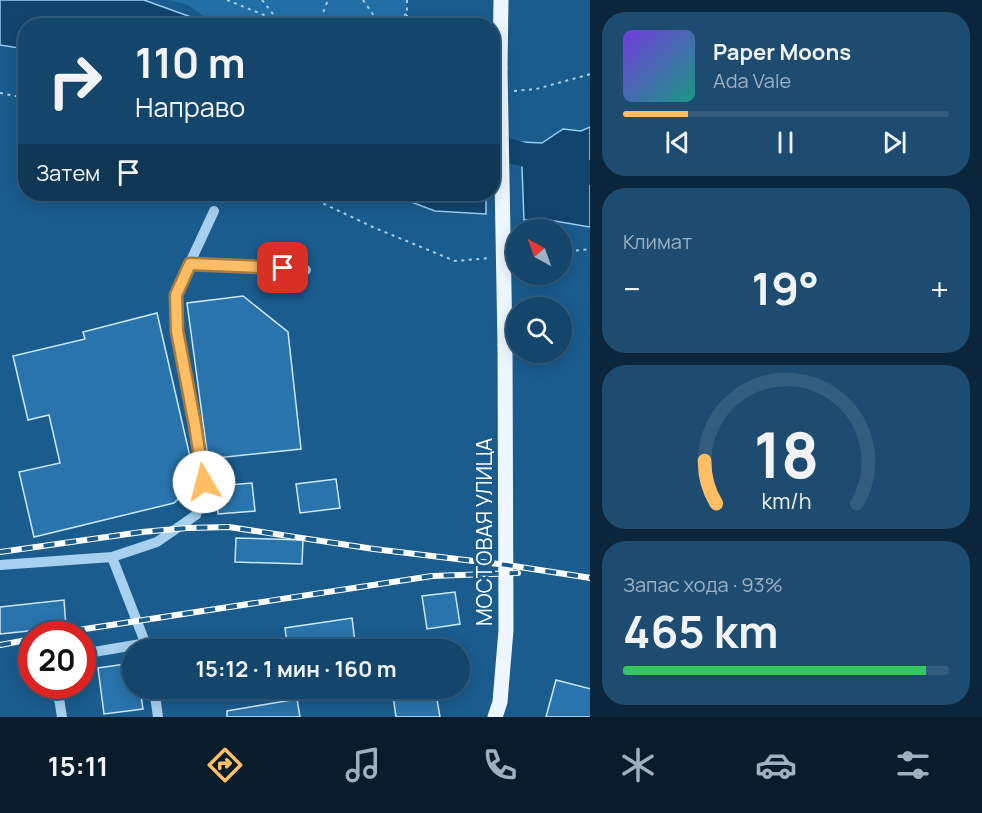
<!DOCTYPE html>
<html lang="ru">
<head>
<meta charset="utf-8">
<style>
  :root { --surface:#14456a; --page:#1d4c70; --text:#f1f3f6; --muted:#9db1c1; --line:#335d7e; --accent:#ffbe64 }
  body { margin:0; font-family:Manrope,sans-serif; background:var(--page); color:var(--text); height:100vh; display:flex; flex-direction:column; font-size:22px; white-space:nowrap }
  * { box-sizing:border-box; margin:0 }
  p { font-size:20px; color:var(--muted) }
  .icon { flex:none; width:33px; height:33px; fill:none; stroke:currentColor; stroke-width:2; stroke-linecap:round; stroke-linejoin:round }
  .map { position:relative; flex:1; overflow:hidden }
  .drawer { display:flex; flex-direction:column; gap:12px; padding:12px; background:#0b263a; width:392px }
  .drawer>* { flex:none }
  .guide { position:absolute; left:18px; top:18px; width:482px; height:183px; border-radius:24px; box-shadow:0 3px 15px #0003,0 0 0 2px var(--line); background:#14456a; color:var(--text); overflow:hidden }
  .needle { width:39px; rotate:319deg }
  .controls { position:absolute; left:506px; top:219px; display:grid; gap:12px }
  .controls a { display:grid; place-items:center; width:66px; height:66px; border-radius:50%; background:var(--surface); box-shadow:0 3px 15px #0003,0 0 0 2px var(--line); font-size:30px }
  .speed { position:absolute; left:18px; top:621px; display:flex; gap:12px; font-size:30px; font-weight:700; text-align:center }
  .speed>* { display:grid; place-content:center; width:78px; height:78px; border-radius:50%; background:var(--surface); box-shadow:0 3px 15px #0003,0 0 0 2px var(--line); line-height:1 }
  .speed .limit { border:9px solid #d22; background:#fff; color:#111 }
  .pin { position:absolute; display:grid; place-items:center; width:51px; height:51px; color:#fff; margin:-26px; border-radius:12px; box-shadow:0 3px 9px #0006 }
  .me { position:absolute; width:66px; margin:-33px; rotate:352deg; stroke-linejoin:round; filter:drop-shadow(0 0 4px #0008) }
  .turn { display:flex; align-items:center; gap:21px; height:126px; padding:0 18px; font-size:27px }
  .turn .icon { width:78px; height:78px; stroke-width:2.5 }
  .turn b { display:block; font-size:42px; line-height:51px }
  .then { display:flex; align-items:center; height:57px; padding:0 18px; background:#0003; gap:12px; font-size:22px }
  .big { font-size:45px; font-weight:700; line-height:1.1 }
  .drawer .tile { flex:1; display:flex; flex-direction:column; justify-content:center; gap:9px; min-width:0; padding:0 21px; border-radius:24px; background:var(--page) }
  .drawer .dial { align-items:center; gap:0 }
  .dial svg { height:156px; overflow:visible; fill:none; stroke:var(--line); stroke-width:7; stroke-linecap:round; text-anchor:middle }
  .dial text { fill:var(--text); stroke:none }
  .song { display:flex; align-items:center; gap:18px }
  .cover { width:72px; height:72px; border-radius:9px; background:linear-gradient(135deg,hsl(260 70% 55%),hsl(170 70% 35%)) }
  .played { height:6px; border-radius:3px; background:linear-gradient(90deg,var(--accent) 20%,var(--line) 20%) }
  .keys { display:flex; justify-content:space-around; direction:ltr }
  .heat { display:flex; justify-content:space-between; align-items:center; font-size:33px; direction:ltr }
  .charge { height:9px; border-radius:4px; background:linear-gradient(90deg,#34c759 93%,var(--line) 0) }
  .trip { position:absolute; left:122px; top:639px; width:348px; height:60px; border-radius:30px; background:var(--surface); box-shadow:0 3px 15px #0003,0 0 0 2px var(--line); font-weight:700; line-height:60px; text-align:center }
  .dock { display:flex; height:96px; justify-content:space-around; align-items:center; background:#081c2a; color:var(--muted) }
  .dock .icon { width:42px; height:42px }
  .dock .current { color:var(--accent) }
  .dock b { font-size:27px; color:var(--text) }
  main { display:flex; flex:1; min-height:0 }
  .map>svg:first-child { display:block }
  .green { fill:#2370a7 }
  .water { fill:#11446c; stroke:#99cdf0; stroke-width:1.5 }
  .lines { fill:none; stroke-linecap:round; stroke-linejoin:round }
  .river { stroke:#11446c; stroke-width:24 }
  .building { fill:#2974ac; stroke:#cde7fa; stroke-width:1.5 }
  .path { stroke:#a7d0ee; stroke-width:2; stroke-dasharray:3 4.5; stroke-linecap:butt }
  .minor { stroke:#a7d0ee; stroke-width:10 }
  .major { stroke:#eef7ff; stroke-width:15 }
  .rail-casing { stroke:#fff; stroke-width:6 }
  .rail { stroke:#1a5c8e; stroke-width:4; stroke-dasharray:11; stroke-linecap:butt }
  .major-bridge { stroke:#eef7ff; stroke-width:15 }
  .route-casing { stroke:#a67c41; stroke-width:15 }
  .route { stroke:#ffbe64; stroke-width:10 }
  .labels { text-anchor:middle; stroke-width:6; stroke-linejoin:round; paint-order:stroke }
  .street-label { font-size:21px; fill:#fff; stroke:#1a5c8e }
</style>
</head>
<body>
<main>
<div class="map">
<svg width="591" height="717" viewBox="0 0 591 717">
  <rect width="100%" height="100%" fill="#1a5c8e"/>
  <path class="green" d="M 170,0 L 407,0 L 405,25 L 216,25 L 188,5 Z"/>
  <path class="water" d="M 0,0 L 144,0 L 191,17 L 202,25 L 26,26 L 25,49 L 0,45 Z
    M 590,127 L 590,227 L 543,219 L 524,220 L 521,142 L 542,143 L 563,129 L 581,131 Z
    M 390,194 L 486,194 L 486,214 L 435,211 Z"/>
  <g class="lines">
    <path class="river" d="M 492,146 L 591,173"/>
  </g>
  <path class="building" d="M 243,296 L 288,332 L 301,449 L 208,459 L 187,303 Z
    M 157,313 L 191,461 L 189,461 L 192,485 L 174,503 L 34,537 L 19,472 L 60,463 L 49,415 L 28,420 L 13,356 L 85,339 L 83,332 Z
    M 336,479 L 340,508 L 300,513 L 296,484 Z
    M 252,483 L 255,511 L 218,514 L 216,486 Z
    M 236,538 L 303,540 L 302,564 L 235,562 Z
    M 455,592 L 460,624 L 427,629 L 422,596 Z
    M 64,600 L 66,627 L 0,634 L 0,607 Z
    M 352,618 L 356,650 L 288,650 L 285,628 Z
    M 132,663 L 132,688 L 140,688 L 143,709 L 104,714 L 98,668 Z
    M 556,680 L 591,689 L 591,717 L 546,717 Z
    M 392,688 L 435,688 L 440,717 L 396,717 Z
    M 297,699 L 300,717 L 227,717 L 227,711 Z"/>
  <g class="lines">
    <path class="path" d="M 227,0 L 291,26
      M 262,0 L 277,19
      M 363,0 L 381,26
      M 407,0 L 407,26
      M 318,26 L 328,0
      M 376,26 L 407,14
      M 514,91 L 536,89 L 591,74
      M 0,93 L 26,98
      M 303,194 L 375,228 L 455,261 L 490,258
      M 561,252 L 591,249"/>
    <path class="minor" d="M 190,263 L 306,270
      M 112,557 L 157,542 L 196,515 L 204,482 L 196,425 L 177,331 L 175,295 L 214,211
      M 0,565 L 112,557 L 148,650
      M 82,654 L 147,643
      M 57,686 L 62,717
      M 154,688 L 158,717"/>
    <path class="major" d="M 500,68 L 501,0
      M 495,717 L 500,702 L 506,630 L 505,345"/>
    <g class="rail-casing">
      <path id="rail" d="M 0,552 L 142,532 L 187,528 L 229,527 L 374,549 L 507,565 L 591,578
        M 52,634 L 432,576 L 518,573
        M 0,645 L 32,639"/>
    </g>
    <use href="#rail" class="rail"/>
    <path class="major-bridge" d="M 500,68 L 505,345"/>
  </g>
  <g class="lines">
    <g class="route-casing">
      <path id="route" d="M 204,482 L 195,425 L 177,331 L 176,295 L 190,264 L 283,268"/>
    </g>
    <use href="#route" class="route"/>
  </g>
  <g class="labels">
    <g class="street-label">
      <text transform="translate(485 532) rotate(-90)" y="7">МОСТОВАЯ УЛИЦА</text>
    </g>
  </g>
</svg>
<div class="controls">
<a><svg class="needle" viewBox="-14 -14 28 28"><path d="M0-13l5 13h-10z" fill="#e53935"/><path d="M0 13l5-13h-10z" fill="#9db1c1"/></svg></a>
<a><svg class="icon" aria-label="search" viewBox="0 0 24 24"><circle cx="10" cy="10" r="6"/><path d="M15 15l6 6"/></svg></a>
</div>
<div class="speed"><div class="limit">20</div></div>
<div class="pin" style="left:283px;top:268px;background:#d93025"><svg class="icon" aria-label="arrive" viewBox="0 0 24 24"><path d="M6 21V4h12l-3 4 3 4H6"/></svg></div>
<svg class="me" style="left:204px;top:482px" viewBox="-20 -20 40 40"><circle r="19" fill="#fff"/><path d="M0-13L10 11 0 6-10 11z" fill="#ffbe64"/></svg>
<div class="trip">15:12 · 1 мин · 160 m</div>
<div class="guide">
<div class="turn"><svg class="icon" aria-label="right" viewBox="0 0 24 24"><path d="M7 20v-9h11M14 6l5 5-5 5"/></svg><div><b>110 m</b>Направо</div></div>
<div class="then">Затем<svg class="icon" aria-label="arrive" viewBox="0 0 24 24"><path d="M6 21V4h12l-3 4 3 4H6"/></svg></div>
</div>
</div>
<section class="drawer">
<div class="tile">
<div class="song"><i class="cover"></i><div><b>Paper Moons</b><p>Ada Vale</p></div></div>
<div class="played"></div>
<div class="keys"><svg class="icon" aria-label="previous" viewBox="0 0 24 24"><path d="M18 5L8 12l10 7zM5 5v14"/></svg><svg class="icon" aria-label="pause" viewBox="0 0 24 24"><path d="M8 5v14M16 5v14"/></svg><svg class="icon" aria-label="next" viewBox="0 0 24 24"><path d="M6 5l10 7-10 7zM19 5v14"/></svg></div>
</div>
<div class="tile"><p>Климат</p>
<div class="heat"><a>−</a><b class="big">19°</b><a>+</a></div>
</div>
<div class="tile dial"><svg viewBox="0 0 100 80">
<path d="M14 69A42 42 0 1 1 86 69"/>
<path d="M14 69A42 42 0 0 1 8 47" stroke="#ffbe64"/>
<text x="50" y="56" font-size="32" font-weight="700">18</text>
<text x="50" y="72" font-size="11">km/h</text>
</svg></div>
<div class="tile"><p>Запас хода · 93%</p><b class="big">465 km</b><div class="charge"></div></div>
</section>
</main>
<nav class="dock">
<b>15:11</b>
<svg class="icon current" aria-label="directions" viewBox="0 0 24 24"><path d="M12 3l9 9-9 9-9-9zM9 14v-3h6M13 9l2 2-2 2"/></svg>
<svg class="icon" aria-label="music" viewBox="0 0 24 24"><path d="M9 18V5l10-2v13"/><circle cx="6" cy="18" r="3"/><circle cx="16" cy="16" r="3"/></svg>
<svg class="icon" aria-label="phone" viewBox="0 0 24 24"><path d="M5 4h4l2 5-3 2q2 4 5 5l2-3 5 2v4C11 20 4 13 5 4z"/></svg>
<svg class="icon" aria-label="climate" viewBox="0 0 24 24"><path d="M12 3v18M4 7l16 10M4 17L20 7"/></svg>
<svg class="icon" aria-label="car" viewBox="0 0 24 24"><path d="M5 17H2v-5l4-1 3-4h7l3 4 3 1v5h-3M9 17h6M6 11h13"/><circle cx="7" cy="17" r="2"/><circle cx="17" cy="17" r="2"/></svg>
<svg class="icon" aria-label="filters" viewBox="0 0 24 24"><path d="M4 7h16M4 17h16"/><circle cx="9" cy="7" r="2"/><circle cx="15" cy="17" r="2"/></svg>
</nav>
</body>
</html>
